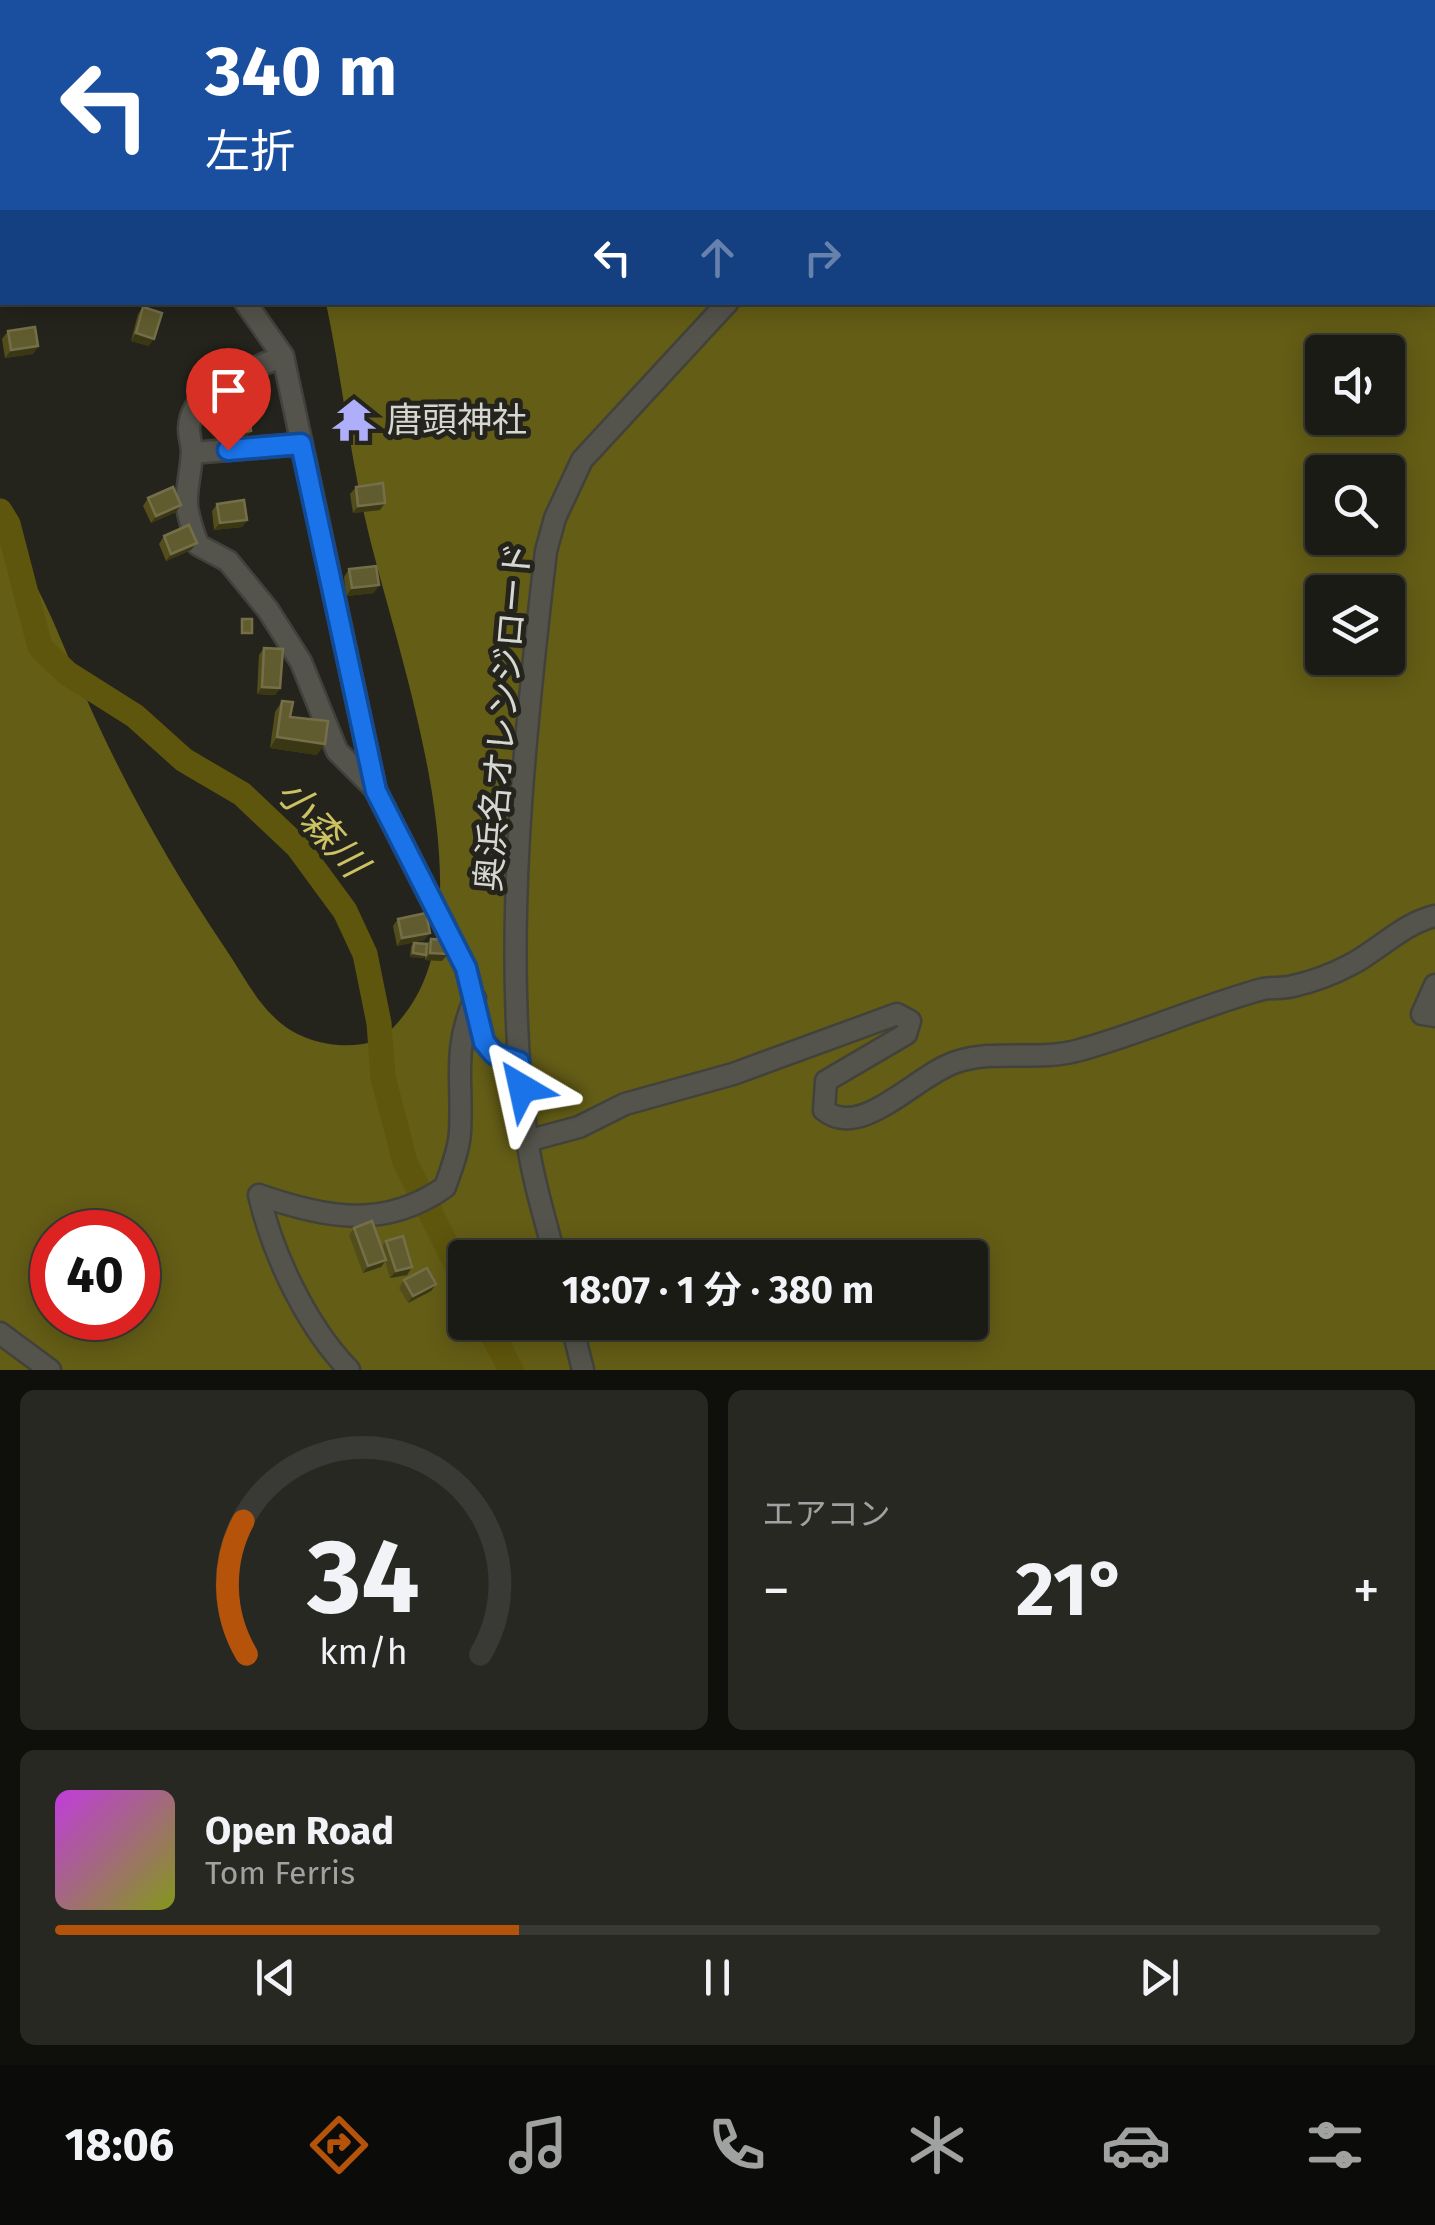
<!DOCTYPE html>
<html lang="ja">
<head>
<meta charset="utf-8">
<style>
  :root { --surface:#1b1b16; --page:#282823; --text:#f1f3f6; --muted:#a0a1a1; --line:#393935; --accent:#b45309 }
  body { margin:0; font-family:"Fira Sans","Noto Sans JP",sans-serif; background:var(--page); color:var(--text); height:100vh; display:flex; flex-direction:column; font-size:38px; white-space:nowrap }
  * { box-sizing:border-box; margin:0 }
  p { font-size:32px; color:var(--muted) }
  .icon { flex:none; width:55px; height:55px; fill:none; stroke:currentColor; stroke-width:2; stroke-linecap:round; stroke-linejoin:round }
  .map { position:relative; height:1370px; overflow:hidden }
  .drawer { display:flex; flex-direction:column; gap:20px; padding:20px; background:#0f0f0c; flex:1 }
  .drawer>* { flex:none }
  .banner { position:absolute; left:0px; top:0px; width:1435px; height:305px; box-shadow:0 5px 25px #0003,0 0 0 2px var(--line); background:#1a4fa0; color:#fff; overflow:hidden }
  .fabs { position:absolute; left:1305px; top:335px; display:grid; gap:20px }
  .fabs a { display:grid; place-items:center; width:100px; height:100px; border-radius:10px; background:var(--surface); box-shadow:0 5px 25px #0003,0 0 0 2px var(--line); font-size:50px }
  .speed { position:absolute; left:30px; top:1210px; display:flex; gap:20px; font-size:50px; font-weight:700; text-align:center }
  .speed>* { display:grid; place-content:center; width:130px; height:130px; border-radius:50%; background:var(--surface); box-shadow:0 5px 25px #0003,0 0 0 2px var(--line); line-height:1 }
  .speed .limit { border:15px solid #d22; background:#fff; color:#111 }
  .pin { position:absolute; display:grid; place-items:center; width:85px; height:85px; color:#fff; margin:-102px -42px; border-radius:50% 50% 50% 0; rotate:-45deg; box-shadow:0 0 10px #0007 }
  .pin .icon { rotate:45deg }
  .me { position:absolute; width:110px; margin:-55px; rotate:324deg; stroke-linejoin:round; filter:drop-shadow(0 0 8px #0008) }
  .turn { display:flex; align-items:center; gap:35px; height:210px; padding:0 40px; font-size:45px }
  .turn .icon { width:130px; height:130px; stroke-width:2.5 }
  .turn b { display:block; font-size:70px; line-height:85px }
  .lanes { display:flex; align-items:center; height:95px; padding:0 40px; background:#0003; justify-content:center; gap:50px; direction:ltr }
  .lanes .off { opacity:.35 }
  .big { font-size:75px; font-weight:700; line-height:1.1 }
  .drawer .card { flex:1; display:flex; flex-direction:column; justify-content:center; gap:15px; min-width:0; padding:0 35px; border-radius:15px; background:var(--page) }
  .drawer .dial { align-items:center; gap:0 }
  .dial svg { height:260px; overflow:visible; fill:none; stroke:var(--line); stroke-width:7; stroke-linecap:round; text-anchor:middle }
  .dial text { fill:var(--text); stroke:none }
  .song { display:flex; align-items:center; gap:30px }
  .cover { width:120px; height:120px; border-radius:15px; background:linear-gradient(135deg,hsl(290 70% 55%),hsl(70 70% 35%)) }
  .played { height:10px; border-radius:5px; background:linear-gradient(90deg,var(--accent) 35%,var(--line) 35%) }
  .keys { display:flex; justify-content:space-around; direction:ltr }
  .heat { display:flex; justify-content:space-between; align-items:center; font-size:55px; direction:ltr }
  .drawer .tiles { flex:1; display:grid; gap:20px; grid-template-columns:1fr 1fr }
  .card:last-child { grid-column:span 2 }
  .trip { position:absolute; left:448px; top:1240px; width:540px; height:100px; border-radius:10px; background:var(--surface); box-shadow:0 5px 25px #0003,0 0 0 2px var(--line); font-weight:700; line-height:100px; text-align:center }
  .tabs { display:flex; height:160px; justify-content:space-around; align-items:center; background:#0b0b09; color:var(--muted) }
  .tabs .icon { width:70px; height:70px }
  .tabs .on { color:var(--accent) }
  .tabs b { font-size:45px; color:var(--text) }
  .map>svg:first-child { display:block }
  .forest { fill:#645d16; fill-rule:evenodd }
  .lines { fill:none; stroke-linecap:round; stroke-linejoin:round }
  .river { stroke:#5e560c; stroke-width:25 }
  .minor-casing { stroke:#42423c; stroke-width:25 }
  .minor { stroke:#54544c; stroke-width:20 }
  .wall { fill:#534d1c }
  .shaded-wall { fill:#3a3714 }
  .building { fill:#615c2f; stroke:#746f49; stroke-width:2.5 }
  .route-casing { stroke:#114b97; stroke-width:25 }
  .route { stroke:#1a73e8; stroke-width:18 }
  .labels { text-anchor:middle; stroke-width:10; stroke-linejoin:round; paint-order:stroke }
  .poi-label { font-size:35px; fill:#d7d7d2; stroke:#24241d; text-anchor:start }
  .street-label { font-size:35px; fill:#d7d7d2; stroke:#24241d }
  .water-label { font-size:38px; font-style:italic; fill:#ccc262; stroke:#24241d }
</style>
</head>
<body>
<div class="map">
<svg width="1435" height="1370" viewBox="0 0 1435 1370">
  <rect width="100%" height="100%" fill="#24241d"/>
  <path class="forest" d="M 227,0 L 1435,0 L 1435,1370 L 0,1370 L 0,532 C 43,585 56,631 83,691 C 122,781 171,868 225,948 C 240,970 254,998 273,1016 C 295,1039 330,1049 363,1044 C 382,1041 393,1029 404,1015 C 493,903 393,644 365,518 C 349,447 341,374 326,303 L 1432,302 L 1432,2 ZM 1322,352 L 1388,352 L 1388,418 L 1322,418 ZM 1322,472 L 1388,472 L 1388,538 L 1322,538 ZM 1322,592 L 1388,592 L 1388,658 L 1322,658 ZM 52,1232 L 138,1232 L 138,1318 L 52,1318 ZM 465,1258 L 970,1258 L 970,1322 L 465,1322 Z"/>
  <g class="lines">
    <path class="river" d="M 0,511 L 8,524 L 40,647 L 67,673 L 135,716 L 184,760 L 242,794 L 298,847 L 345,911 L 365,954 L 379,1023 L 383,1077 L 405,1162 L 465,1282
      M 486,1322 L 511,1370"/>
    <g class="minor-casing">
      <path id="minor" d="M 6,0 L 8,2
        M 961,0 L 961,2
        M 776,2 L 776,0
        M 846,2 L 846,0
        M 0,57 L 2,62
        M 245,302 L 283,356 L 376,791 L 466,968 L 484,1042 L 495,1054 L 519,1061
        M 283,356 C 250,371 190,386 189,429 C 189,437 192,445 192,453 C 188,500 180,496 198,545 L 228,561 L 268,610 L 301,662 L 337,751 L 375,789
        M 192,453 L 301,444
        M 1435,985 L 1422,1014 L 1435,1016
        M 527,1141 L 579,1127 L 625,1104 L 733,1074 L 897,1014 L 910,1021 L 906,1034 L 826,1081 L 824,1110 C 861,1141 916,1075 956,1062 C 995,1049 1038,1061 1076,1051 C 1140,1034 1200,1006 1263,989 C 1273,987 1283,989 1293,986 C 1311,982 1333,974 1350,965 C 1379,950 1402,924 1435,916
        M 259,1195 C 325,1218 384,1230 445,1187 C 451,1170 459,1150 460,1132 C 463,1080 452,1050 475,998
        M 259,1195 C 273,1255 306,1325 349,1370
        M 555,1258 C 545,1218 532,1178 527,1138 C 501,952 524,738 546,551 L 555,518 L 582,460 L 728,302
        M 571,1322 L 583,1370
        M 0,1333 L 50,1370"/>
    </g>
    <use href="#minor" class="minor"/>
  </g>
  <path class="wall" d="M 143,307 L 149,346 L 131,341 L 138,314 Z
    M 8,331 L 38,346 L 33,354 L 5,358 L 2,339 Z
    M 221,416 L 246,439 L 219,442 L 216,424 Z
    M 356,487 L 380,510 L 353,513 L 350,494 Z
    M 148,498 L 181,505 L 176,512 L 151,523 L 143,506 Z
    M 217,504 L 247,520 L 242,527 L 214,530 L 212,511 Z
    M 164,536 L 191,550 L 166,561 L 159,544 Z
    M 349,569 L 374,593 L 346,596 L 344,577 Z
    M 264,648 L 280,688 L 275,695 L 257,694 L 259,655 Z
    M 282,701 L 290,717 L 317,755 L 270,748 L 275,712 Z
    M 398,919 L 430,933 L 424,940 L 397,946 L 393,926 Z
    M 431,939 L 442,961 L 425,960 L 425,956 L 424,958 L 410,957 L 411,946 L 414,943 L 427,944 Z
    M 354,1228 L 381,1248 L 386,1241 L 412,1267 L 407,1275 L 390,1278 L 385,1261 L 381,1267 L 363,1273 L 349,1235 Z
    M 404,1280 L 436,1284 L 431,1291 L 408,1303 L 399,1288 Z"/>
  <path class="shaded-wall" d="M 136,333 L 154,339 L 149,346 L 131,341 Z
    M 38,346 L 33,354 L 5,358 L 11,350 Z
    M 251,431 L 246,439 L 219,442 L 224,435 Z
    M 385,503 L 380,510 L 353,513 L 358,506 Z
    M 181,505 L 176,512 L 151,523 L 156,516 Z
    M 247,520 L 242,527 L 214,530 L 220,523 Z
    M 197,543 L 191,550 L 166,561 L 171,554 Z
    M 379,585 L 374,593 L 346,596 L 352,588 Z
    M 262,687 L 280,688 L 275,695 L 257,694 Z
    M 277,737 L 325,744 L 317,755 L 270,748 Z
    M 430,933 L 424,940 L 397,946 L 402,938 Z
    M 413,953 L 426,955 L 424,958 L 410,957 Z
    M 430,953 L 448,954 L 442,961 L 425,960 Z
    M 386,1260 L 381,1267 L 363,1273 L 368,1266 Z
    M 412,1267 L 407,1275 L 390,1278 L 396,1271 Z
    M 436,1284 L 431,1291 L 408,1303 L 413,1296 Z"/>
  <path class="building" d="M 143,307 L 162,313 L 154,339 L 136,333 Z
    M 35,327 L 38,346 L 11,350 L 8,331 Z
    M 249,412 L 251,431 L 224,435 L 221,416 Z
    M 383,483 L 385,503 L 358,506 L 356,487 Z
    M 173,487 L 181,505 L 156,516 L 148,498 Z
    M 244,500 L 247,520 L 220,523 L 217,504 Z
    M 189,525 L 197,543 L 171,554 L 164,536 Z
    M 376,566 L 379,585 L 352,588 L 349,569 Z
    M 242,619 L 252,619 L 252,633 L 242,633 Z
    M 264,648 L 283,649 L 280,688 L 262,687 Z
    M 282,701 L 293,702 L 290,717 L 328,721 L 325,744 L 277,737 Z
    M 426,913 L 430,933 L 402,938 L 398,919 Z
    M 431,939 L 448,940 L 448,954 L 430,953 Z
    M 414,943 L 427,944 L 426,955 L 413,953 Z
    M 372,1221 L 386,1260 L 368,1266 L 354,1228 Z
    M 403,1236 L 412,1267 L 396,1271 L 386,1241 Z
    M 427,1268 L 436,1284 L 413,1296 L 404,1280 Z"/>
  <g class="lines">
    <g class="route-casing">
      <path id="route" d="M 228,450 L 301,444 L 376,791 L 466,968 L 484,1042 L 494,1054 L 519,1062 L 522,1088"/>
    </g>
    <use href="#route" class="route"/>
  </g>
  <defs>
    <g id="temple-bare" transform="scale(3.45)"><path d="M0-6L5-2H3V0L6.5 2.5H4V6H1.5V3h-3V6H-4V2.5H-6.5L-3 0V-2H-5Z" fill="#aeaefb" stroke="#24241d" stroke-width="2.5" paint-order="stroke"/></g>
  </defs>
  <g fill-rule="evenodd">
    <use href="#temple-bare" x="354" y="420"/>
  </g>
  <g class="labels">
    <g class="poi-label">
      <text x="387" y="432">唐頭神社</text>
    </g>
    <g class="street-label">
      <text transform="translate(503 717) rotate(-85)" y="12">奥浜名オレンジロード</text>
    </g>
    <g class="water-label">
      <text transform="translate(322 828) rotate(49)" y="13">小森川</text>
    </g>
  </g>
</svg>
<div class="fabs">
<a><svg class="icon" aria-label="sound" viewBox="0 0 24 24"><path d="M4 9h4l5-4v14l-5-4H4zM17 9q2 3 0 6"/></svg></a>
<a><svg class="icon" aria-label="search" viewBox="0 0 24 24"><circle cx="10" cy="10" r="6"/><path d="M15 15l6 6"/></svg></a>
<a><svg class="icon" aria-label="layers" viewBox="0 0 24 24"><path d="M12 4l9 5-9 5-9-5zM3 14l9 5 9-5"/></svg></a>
</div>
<div class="speed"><div class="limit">40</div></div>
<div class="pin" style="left:228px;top:450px;background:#d93025"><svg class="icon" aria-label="arrive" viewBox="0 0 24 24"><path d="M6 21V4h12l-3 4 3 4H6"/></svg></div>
<svg class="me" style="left:522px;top:1088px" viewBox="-20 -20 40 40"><path d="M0-17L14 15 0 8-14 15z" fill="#1a73e8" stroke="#fff" stroke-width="4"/></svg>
<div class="trip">18:07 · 1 分 · 380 m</div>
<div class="banner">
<div class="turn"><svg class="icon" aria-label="left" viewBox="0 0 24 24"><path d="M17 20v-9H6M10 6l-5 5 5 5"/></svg><div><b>340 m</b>左折</div></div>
<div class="lanes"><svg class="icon" aria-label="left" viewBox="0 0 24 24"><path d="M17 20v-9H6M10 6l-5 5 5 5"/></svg><svg class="icon off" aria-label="ahead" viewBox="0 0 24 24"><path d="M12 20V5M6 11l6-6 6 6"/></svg><svg class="icon off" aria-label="right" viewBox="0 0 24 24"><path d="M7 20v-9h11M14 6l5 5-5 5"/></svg></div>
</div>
</div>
<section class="drawer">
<div class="tiles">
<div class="card dial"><svg viewBox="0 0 100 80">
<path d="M14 69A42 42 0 1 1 86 69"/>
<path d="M14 69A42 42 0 0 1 13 28" stroke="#b45309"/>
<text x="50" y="56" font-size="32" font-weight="700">34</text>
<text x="50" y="72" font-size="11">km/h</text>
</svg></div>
<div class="card"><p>エアコン</p>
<div class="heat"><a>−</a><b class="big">21°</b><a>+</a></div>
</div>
<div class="card">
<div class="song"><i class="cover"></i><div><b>Open Road</b><p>Tom Ferris</p></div></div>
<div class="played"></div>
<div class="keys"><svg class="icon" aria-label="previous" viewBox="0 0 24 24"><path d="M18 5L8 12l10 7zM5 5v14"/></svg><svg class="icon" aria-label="pause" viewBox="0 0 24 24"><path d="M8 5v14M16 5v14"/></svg><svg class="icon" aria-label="next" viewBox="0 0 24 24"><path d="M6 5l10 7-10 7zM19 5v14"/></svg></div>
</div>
</div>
</section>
<nav class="tabs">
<b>18:06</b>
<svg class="icon on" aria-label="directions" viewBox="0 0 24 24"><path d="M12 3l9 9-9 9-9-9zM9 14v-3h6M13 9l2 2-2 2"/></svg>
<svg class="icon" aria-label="music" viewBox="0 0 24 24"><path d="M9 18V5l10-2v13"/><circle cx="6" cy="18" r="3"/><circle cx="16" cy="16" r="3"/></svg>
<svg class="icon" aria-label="phone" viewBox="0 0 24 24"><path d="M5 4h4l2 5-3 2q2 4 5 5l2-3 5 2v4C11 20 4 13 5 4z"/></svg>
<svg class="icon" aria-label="climate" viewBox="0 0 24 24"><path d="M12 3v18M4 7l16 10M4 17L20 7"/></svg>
<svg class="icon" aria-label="car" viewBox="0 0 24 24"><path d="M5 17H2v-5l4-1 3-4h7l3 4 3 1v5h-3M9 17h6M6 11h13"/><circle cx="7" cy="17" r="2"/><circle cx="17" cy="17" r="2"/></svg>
<svg class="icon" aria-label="filters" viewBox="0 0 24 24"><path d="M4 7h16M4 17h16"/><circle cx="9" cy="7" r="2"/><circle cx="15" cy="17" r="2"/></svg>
</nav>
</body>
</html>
